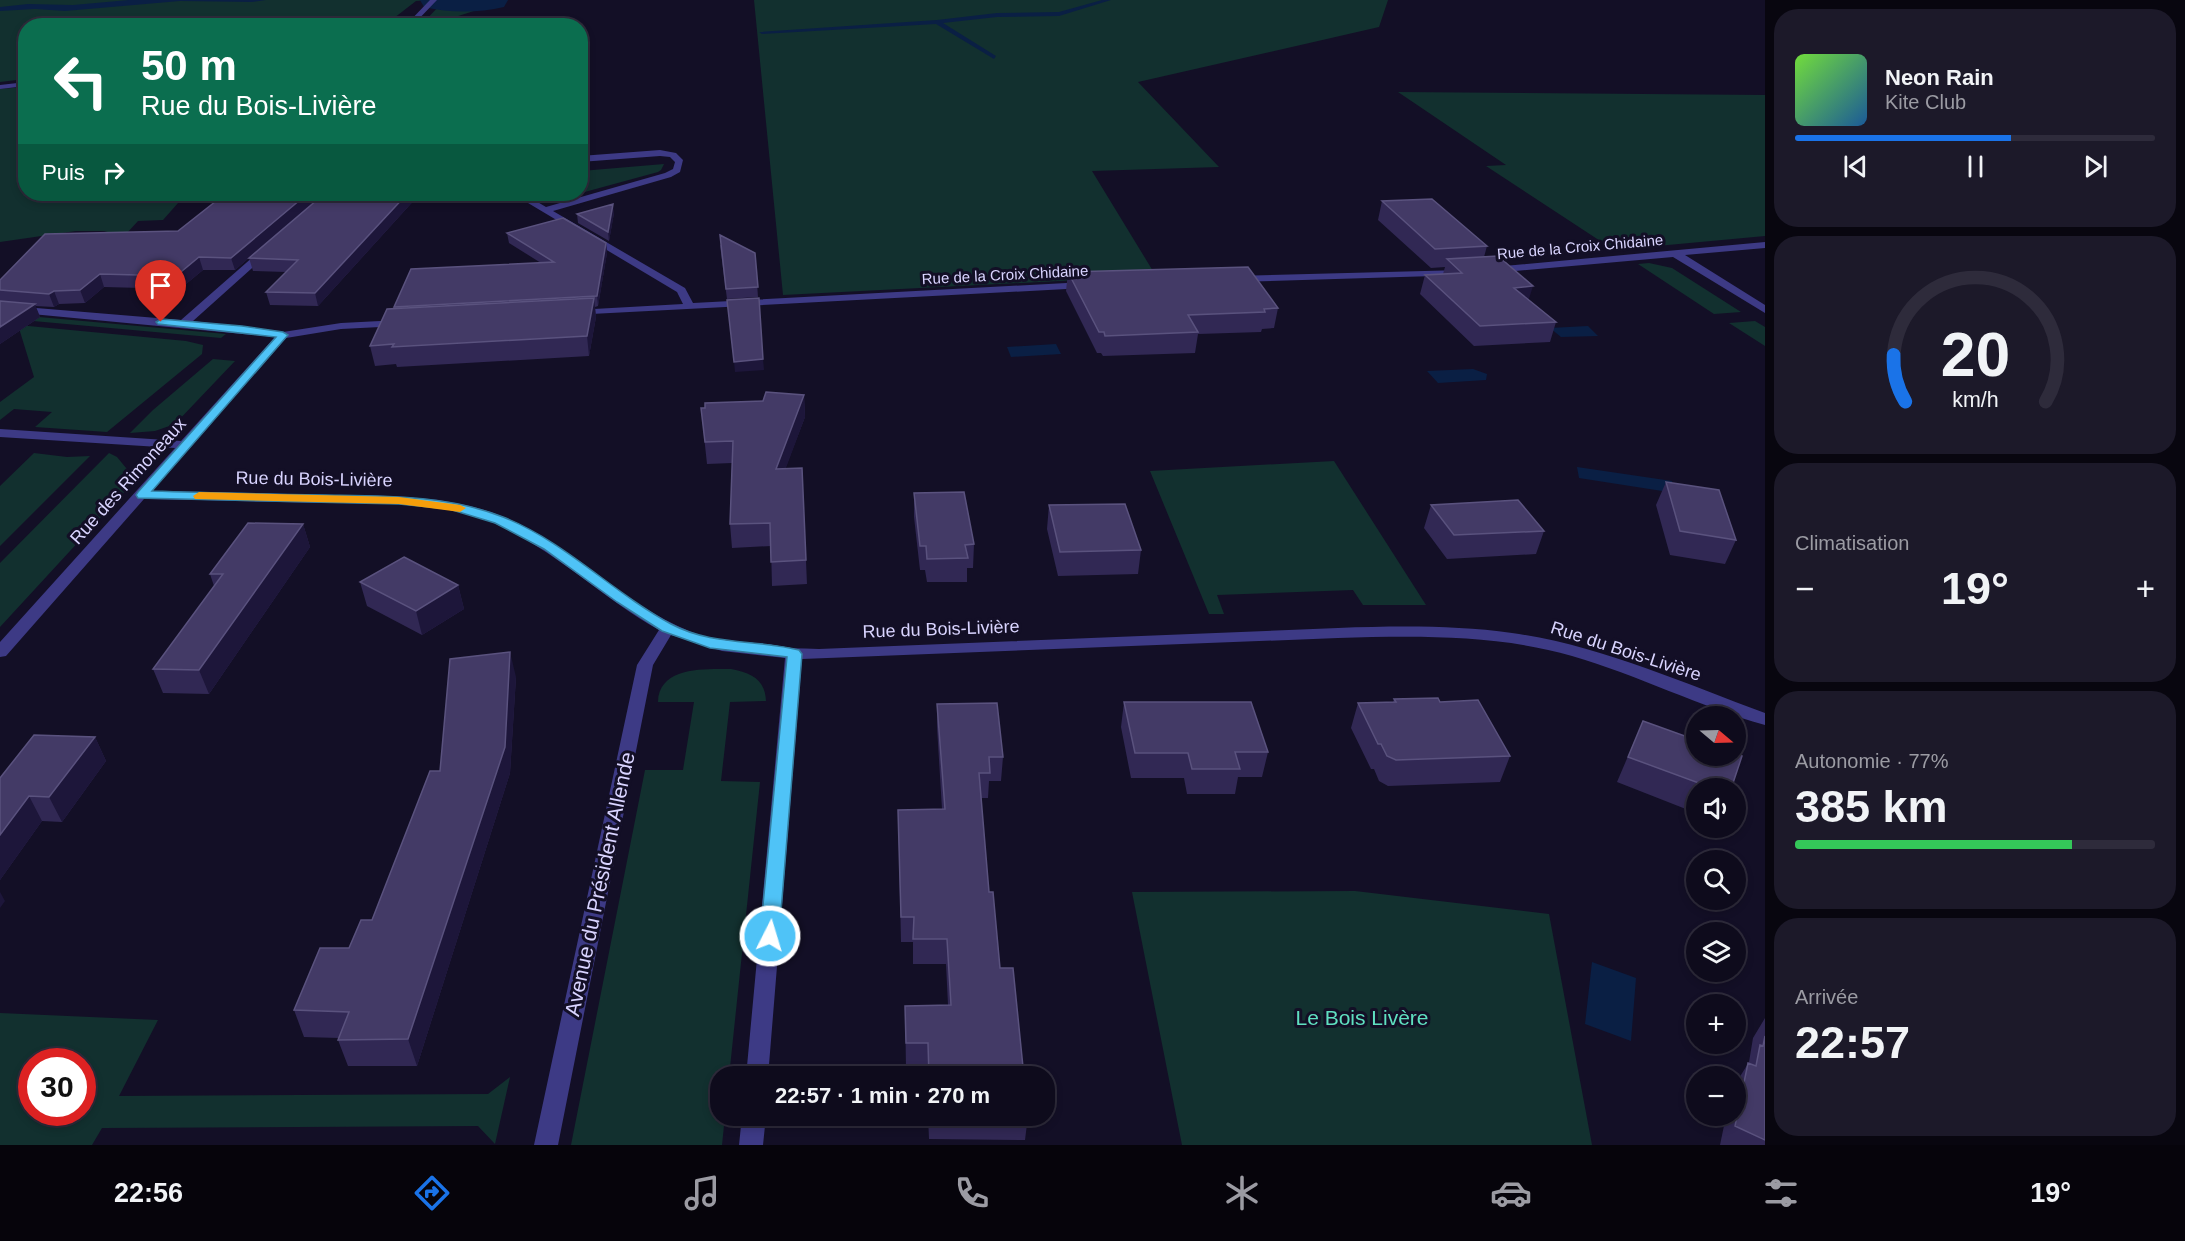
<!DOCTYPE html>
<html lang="fr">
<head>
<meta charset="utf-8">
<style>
  :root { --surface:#0e0b1c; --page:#1c1929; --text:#f1f3f6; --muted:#9b9ba3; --line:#2e2b3b; --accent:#1a73e8 }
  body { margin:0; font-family:Helvetica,sans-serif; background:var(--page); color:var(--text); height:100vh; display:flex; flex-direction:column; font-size:22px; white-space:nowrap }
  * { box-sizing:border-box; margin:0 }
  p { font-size:20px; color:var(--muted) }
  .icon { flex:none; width:33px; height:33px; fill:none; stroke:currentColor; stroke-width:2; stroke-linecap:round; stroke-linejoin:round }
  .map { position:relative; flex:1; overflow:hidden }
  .panel { display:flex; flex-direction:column; gap:9px; padding:9px; background:#08060f; width:420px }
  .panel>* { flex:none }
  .hud { position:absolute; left:18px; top:18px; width:570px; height:183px; border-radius:24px; box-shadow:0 3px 9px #0003,0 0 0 2px var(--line); background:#0b6e4f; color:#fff; overflow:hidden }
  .needle { width:39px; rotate:109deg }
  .controls { position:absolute; left:1686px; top:706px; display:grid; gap:12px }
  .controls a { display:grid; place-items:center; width:60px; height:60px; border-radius:50%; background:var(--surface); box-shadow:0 3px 9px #0003,0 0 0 2px var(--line); font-size:30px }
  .speed { position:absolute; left:18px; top:1048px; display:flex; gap:12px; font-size:30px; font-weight:700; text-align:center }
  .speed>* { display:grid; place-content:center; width:78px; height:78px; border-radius:50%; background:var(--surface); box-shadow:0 3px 9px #0003,0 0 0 2px var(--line); line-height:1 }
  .speed .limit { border:9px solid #d22; background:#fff; color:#111 }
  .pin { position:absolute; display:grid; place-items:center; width:51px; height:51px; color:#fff; margin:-62px -26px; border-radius:50% 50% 50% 0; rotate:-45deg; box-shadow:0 0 6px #0007 }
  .pin .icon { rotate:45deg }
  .me { position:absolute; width:66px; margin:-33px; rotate:5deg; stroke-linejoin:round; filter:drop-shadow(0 0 4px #0008) }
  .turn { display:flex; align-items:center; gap:21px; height:126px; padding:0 24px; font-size:27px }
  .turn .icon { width:78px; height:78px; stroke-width:2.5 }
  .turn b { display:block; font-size:42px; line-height:51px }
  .then { display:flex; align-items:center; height:57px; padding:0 24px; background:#0003; gap:12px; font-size:22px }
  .big { font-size:45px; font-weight:700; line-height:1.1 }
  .panel .card { flex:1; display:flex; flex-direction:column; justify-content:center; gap:9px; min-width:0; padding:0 21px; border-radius:24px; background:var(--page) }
  .panel .dial { align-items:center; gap:0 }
  .dial svg { height:156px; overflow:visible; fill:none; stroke:var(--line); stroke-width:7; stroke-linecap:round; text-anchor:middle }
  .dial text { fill:var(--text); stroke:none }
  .song { display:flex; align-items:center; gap:18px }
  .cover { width:72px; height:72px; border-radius:9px; background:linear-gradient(135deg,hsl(100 70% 55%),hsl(210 70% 35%)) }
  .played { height:6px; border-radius:3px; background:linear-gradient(90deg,var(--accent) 60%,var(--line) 60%) }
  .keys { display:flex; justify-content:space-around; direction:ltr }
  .heat { display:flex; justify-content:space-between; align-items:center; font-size:33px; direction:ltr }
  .charge { height:9px; border-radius:4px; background:linear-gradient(90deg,#34c759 77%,var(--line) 0) }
  .trip { position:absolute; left:710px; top:1066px; width:345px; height:60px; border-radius:24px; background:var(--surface); box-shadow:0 3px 9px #0003,0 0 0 2px var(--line); font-weight:700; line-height:60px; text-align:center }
  .tabs { display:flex; height:96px; justify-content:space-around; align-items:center; background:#06040b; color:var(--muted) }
  .tabs .icon { width:42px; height:42px }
  .tabs .selected { color:var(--accent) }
  .tabs b { font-size:27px; color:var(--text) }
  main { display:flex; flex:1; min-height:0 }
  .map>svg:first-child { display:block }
  .green { fill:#12302f; fill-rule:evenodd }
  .water { fill:#0a1f44 }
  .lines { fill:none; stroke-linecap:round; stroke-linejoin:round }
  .stream { fill:#0a1f44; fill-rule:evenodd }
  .river { fill:#0a1f44; fill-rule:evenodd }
  .street { fill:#3d3a85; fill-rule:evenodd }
  .wall { fill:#312854 }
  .shaded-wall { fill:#1d163a }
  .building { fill:#433a66; stroke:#5a527e; stroke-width:1.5 }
  .route { fill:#4fc3f7; stroke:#337fa1; stroke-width:1.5 }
  .slow { fill:#f59e0b }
  .labels { text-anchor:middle; stroke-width:6; stroke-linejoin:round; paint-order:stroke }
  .far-street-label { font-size:15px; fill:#d9d4ff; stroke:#130f26 }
  .street-label { font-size:18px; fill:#d9d4ff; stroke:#130f26 }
  .near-street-label { font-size:21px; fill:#d9d4ff; stroke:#130f26 }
  .near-park-label { font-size:21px; fill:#5fe0c0; stroke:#130f26 }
</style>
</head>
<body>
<main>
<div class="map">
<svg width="1765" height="1145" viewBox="0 0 1765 1145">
  <rect width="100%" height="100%" fill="#130f26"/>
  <path class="green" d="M 0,0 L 431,0 L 416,1 L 385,25 L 26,26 L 25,79 L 0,82 Z
    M 508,0 L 449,19 L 441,25 L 420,26 L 442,3 Z
    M 754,0 L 1388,0 L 1379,27 L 1138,82 L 1219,167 L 1092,171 L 1156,276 L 783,295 Z
    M 25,87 L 26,169 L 24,171 L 25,171 L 26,194 L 186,194 L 163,220 L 138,221 L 127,233 L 118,235 L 104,231 L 76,231 L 0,242 L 0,89 Z
    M 1398,92 L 1765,95 L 1765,236 L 1614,250 L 1486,166 L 1506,165 Z
    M 664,164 L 661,170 L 658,172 L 581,193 L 581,171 Z
    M 1649,263 L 1672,268 L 1741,312 L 1714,314 L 1638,264 Z
    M 39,317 L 226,334 L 221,338 L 33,321 Z
    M 1755,321 L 1765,327 L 1765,346 L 1729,323 Z
    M 18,325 L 186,341 L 203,345 L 202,354 L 107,432 L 35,427 L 52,412 L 14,409 L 0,420 L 0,402 L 34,377 Z
    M 213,359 L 235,361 L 175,424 L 155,431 L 130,433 L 153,410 Z
    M 34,453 L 67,457 L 90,456 L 0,546 L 0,486 Z
    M 109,453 L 117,457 L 131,474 L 140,475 L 0,627 L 0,563 Z
    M 1334,461 L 1426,605 L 1363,605 L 1353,590 L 1217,595 L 1224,614 L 1209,614 L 1150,471 Z
    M 731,669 C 751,673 765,679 766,701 L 730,702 L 721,781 L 760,782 L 729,1077 L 720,1077 L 720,1116 L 725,1116 L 722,1145 L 571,1145 L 645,770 L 683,770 L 694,702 L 658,702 C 659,666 705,669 731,669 Z
    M 1355,891 L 1549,914 L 1592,1145 L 1182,1145 L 1132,892 Z
    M 0,1013 L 158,1020 L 119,1096 L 488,1094 L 510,1077 L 495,1144 L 478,1126 L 102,1128 L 92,1145 L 0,1145 ZM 32,1062 L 82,1062 L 82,1113 L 32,1113 Z"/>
  <path class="water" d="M 129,0 L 266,0 L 252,2 L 180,1 L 65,11 L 35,9 L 0,11 L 0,7 L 28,4 L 73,5 Z
    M 1588,326 L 1598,336 L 1561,337 L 1550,328 Z
    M 1056,344 L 1061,354 L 1011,357 L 1007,347 Z
    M 1473,369 L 1487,374 L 1486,380 L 1438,383 L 1427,371 Z
    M 1577,467 L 1672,481 L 1675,493 L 1579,478 Z
    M 1592,962 L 1636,978 L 1631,1041 L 1585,1024 Z"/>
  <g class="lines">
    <path class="stream" d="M 1102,0 L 1111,0 L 1059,16 L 997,17 L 943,23 L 996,56 L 994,59 L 936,24 L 762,34 L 759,32 L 937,20 L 997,13 L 1059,12 Z"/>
    <path class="river" d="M 420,0 L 508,0 L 504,7 C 478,13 450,13 424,7 Z"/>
    <path class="street" d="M 430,0 L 437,0 L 412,26 L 405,26 Z
      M 26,82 L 26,86 L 0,89 L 0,85 Z
      M 660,150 L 676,153 L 683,160 L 680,172 L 671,177 L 553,211 L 685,288 L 693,303 L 1085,282 L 1090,285 L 1085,288 L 572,315 L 570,313 L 576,310 L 683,304 L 677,292 L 513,194 L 524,194 L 546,207 L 665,173 L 673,169 L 675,162 L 670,157 L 660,156 L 580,162 L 580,156 Z
      M 1765,242 L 1765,248 L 1685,255 L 1765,305 L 1765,313 L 1673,257 L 1493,273 L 1488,270 L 1493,267 Z
      M 262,249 L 271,251 L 193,321 L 283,332 L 341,323 L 400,320 L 406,323 L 400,326 L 341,329 L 286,338 L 151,491 C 210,492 270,494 329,495 C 387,496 448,494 504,517 C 572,545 621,603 689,631 C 729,648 776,648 819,649 L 1338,628 C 1396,626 1454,625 1512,633 C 1599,645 1683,683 1765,713 L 1765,725 C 1700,707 1638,675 1572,656 C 1496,634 1416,636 1338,638 L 802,659 L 768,1077 L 746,1077 L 785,658 L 722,651 L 671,635 L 653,665 L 558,1145 L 534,1145 L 637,665 L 659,630 C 602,598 555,550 496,524 C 444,501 385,504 330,503 C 268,502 206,500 144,499 L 6,656 L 0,657 L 0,642 L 175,448 L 0,437 L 0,429 L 181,441 L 275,337 L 0,311 L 0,305 L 181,320 Z
      M 1463,270 L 1468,273 L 1467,275 L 1235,282 L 1230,279 L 1235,276 Z
      M 742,1116 L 766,1116 L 763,1145 L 739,1145 Z"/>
  </g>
  <path class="wall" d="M 323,194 L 235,270 L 203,270 L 180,289 L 104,287 L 85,303 L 59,304 L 54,307 L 35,306 L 40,317 L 0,344 L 0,280 L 178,231 Z
    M 324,194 L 417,194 L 417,197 L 318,306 L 270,305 L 266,292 L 286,272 L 253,271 L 249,258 Z
    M 1382,201 L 1487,246 L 1484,257 L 1528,300 L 1556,322 L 1550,342 L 1474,346 L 1420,294 L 1425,275 L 1443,274 L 1445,267 L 1431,268 L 1378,220 Z
    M 614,213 L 609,241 L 578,223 L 577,214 Z
    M 507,233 L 606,243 L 607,253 L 598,306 L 595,307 L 596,317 L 589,356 L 397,367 L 396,364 L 375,366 L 370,346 L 394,309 L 394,307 L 541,263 L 509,243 Z
    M 720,245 L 755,253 L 758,297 L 727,299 Z
    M 1068,272 L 1278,308 L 1274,328 L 1262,329 L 1261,332 L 1198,334 L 1195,353 L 1103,356 L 1101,353 L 1097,353 L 1066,291 Z
    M 804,395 L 805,417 L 785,469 L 802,468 L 807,584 L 772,586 L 771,546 L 732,548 L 730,524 L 732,463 L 707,464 L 701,408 Z
    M 1666,482 L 1736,540 L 1725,564 L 1670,555 L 1656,505 Z
    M 914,493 L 974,544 L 973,568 L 967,568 L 967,582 L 927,582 L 925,570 L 920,570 L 914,517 Z
    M 1049,505 L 1141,550 L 1138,574 L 1058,576 L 1047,529 Z
    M 1431,505 L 1544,531 L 1536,554 L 1447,559 L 1424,528 Z
    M 303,524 L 310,547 L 209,694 L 163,693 L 153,669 L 214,586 L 210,574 Z
    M 360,582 L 458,585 L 464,609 L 422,635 L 367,606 Z
    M 516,677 L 510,773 L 417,1066 L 348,1066 L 338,1040 L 339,1038 L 304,1037 L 294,1010 L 349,948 L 372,920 L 440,771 Z
    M 1394,699 L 1440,702 L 1510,756 L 1500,782 L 1388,786 L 1379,781 L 1374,769 L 1371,769 L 1351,728 L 1358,703 L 1393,702 Z
    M 1124,702 L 1268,752 L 1262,777 L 1238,777 L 1235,794 L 1187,794 L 1184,778 L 1131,778 L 1121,727 Z
    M 937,704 L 1003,757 L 1001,781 L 989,781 L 988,798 L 981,798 L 989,892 L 1000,968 L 1024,1077 L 927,1077 L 927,1068 L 906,1068 L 905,1006 L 948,1005 L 946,964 L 913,964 L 913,942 L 901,942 L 898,810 L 942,809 L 937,727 Z
    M 1643,721 L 1731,789 L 1696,789 L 1696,813 L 1617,782 Z
    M 95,737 L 106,761 L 62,822 L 42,821 L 0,880 L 0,778 Z
    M 1765,1018 L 1765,1145 L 1720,1145 L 1726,1116 L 1736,1116 L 1736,1083 L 1749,1062 L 1753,1038 Z
    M 928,1116 L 1028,1116 L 1025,1140 L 929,1139 Z"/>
  <path class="shaded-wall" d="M 307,194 L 323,194 L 235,270 L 231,258 Z
    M 407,194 L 417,194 L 417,197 L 318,306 L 315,293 Z
    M 613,204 L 614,213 L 609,241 L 608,232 Z
    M 606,243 L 607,253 L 598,306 L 597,296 Z
    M 199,257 L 203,270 L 180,289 L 176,276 Z
    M 100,274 L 104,287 L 85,303 L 80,290 Z
    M 1533,286 L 1527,305 L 1514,288 Z
    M 54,291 L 59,304 L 54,307 L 49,294 Z
    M 594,298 L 596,317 L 589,356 L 587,336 Z
    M 35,304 L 40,317 L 0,344 L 0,327 Z
    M 763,359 L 764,370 L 735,372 L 734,362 Z
    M 804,395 L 805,417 L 777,492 L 776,469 Z
    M 303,524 L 310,547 L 209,694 L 199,670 Z
    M 458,585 L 464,609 L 422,635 L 416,611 Z
    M 510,652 L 516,677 L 510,773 L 417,1066 L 408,1039 Z
    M 95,737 L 106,761 L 62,822 L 49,797 Z
    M 29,796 L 42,821 L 0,880 L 0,835 Z
    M 0,892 L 5,901 L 0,908 Z"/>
  <path class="building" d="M 225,194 L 307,194 L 231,258 L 199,257 L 176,276 L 100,274 L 80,290 L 54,291 L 49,294 L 0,290 L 0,280 L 45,234 L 178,231 Z
    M 324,194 L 407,194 L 315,293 L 266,292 L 298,260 L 249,258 Z
    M 1432,199 L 1487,246 L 1435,249 L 1382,201 Z
    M 613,204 L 608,232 L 577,214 Z
    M 563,218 L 606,243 L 597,296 L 394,307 L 411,269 L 554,262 L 507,233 Z
    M 720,235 L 755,253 L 758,287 L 726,289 Z
    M 1498,256 L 1533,286 L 1514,288 L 1556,322 L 1480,326 L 1425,275 L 1462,273 L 1447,259 Z
    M 1248,267 L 1278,308 L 1264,309 L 1265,312 L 1188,315 L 1198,332 L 1105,336 L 1104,332 L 1099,332 L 1068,272 Z
    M 594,298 L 587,336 L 392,347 L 394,344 L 370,346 L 387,309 Z
    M 759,298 L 763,359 L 734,362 L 727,300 Z
    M 0,301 L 35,304 L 0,327 Z
    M 766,392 L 804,395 L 776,469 L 802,468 L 806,560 L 771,562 L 770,523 L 730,524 L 733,441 L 705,442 L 701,408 L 705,408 L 705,403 L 763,401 Z
    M 1666,482 L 1719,490 L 1736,540 L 1680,531 Z
    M 964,492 L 974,544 L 965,545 L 968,558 L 927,559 L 926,546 L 920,546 L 914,493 Z
    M 1518,500 L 1544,531 L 1454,535 L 1431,505 Z
    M 1125,504 L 1141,550 L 1060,552 L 1049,505 Z
    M 248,523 L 303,524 L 199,670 L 153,669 L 223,574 L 210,574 Z
    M 404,557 L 458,585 L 416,611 L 360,582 Z
    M 510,652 L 505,747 L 408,1039 L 338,1040 L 349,1012 L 294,1010 L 320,948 L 349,948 L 361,920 L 372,920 L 430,771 L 440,771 L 450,659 Z
    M 1438,698 L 1440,702 L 1478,700 L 1510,756 L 1396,760 L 1387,756 L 1381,744 L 1378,744 L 1358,703 L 1396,702 L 1394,699 Z
    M 1124,702 L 1251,702 L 1268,752 L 1235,752 L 1240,769 L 1192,769 L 1188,753 L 1135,753 Z
    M 997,703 L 1003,757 L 989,757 L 990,773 L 979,773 L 989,892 L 993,892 L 1000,968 L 1013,968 L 1024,1077 L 929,1077 L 928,1043 L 906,1043 L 905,1006 L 951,1005 L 947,939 L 913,939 L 914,917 L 901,917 L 898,810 L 945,809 L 937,704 Z
    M 1643,721 L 1696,740 L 1696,756 L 1736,756 L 1736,754 L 1742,756 L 1731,789 L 1715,789 L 1628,757 Z
    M 34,735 L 95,737 L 49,797 L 29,796 L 0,835 L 0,778 Z
    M 1765,1036 L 1765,1140 L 1735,1126 L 1748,1063 L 1756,1066 L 1760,1045 L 1763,1046 Z"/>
  <path class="route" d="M 161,319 L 242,326 L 283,332 L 288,335 L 152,491 C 210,493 267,494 325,495 C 385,496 447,495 503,517 C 566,542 613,593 671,624 C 712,646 757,639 799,650 L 802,654 L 779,936 L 776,941 L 770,943 L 763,941 L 760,936 L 787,657 L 710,648 L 662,631 L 617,602 L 544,549 L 495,523 L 449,509 L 399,504 L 138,498 L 136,495 L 138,492 L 276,337 L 158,324 L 156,322 Z"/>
  <path class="slow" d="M 199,492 L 399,497 L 460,505 L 466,508 L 460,512 L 399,504 L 195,499 L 193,496 Z"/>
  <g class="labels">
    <g class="far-street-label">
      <text transform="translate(1580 247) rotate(-5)" y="5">Rue de la Croix Chidaine</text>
      <text transform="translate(1005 275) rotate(-3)" y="5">Rue de la Croix Chidaine</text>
    </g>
    <g class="street-label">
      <text transform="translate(314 479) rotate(1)" y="6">Rue du Bois-Livière</text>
      <text transform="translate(128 481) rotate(-48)" y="6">Rue des Rimoneaux</text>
      <text transform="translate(941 629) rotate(-2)" y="6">Rue du Bois-Livière</text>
      <text transform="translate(1626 651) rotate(18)" y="6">Rue du Bois-Livière</text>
    </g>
    <g class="near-street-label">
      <text transform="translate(600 884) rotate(-78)" y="7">Avenue du Président Allende</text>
    </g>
    <g class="near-park-label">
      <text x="1362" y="1025">Le Bois Livère</text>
    </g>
  </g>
</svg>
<div class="controls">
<a><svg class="needle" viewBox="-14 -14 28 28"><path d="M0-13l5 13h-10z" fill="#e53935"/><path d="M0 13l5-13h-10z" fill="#9b9ba3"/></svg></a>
<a><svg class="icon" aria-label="sound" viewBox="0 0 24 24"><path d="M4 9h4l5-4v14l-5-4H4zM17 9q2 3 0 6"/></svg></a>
<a><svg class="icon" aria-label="search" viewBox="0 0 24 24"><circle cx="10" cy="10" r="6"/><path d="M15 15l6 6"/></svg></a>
<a><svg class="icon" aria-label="layers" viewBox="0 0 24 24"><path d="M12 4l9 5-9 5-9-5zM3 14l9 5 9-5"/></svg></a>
<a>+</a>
<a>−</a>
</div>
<div class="speed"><div class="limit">30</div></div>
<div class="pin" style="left:161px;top:322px;background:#d93025"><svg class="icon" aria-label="arrive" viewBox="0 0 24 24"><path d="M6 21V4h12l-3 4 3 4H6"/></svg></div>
<svg class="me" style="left:770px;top:936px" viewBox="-20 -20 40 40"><circle r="17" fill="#4fc3f7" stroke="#fff" stroke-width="3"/><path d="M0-11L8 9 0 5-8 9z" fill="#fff"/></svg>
<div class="trip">22:57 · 1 min · 270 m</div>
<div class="hud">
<div class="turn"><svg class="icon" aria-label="left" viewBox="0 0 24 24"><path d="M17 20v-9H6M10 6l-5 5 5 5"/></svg><div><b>50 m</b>Rue du Bois-Livière</div></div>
<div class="then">Puis<svg class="icon" aria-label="right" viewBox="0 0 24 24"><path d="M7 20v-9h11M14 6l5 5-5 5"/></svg></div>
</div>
</div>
<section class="panel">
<div class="card">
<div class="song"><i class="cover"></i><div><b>Neon Rain</b><p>Kite Club</p></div></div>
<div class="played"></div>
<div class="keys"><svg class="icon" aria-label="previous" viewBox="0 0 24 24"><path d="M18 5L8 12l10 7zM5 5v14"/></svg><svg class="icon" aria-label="pause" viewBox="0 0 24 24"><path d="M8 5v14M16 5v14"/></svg><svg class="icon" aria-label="next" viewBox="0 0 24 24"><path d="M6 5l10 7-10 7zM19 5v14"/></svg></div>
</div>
<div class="card dial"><svg viewBox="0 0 100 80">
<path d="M14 69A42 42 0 1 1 86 69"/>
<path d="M14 69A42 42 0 0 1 8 45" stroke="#1a73e8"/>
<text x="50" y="56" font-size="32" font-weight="700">20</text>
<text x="50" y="72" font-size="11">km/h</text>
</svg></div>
<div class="card"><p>Climatisation</p>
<div class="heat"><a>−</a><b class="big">19°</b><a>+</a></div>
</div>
<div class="card"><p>Autonomie · 77%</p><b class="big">385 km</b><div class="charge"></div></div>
<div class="card"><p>Arrivée</p><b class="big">22:57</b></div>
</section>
</main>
<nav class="tabs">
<b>22:56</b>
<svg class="icon selected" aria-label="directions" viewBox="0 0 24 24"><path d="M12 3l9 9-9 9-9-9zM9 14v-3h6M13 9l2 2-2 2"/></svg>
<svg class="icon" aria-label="music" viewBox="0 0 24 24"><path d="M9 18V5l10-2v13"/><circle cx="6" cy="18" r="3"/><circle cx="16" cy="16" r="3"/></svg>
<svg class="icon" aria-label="phone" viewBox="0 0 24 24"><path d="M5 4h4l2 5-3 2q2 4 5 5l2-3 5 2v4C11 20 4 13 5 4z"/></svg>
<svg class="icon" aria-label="climate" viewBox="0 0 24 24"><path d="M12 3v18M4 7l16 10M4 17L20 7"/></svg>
<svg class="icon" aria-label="car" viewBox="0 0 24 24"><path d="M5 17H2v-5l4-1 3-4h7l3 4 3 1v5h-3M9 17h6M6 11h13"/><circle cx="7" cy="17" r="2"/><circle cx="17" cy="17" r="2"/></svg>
<svg class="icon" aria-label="filters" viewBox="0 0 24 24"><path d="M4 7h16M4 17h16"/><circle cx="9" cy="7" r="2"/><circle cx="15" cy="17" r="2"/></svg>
<b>19°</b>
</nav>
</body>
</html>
